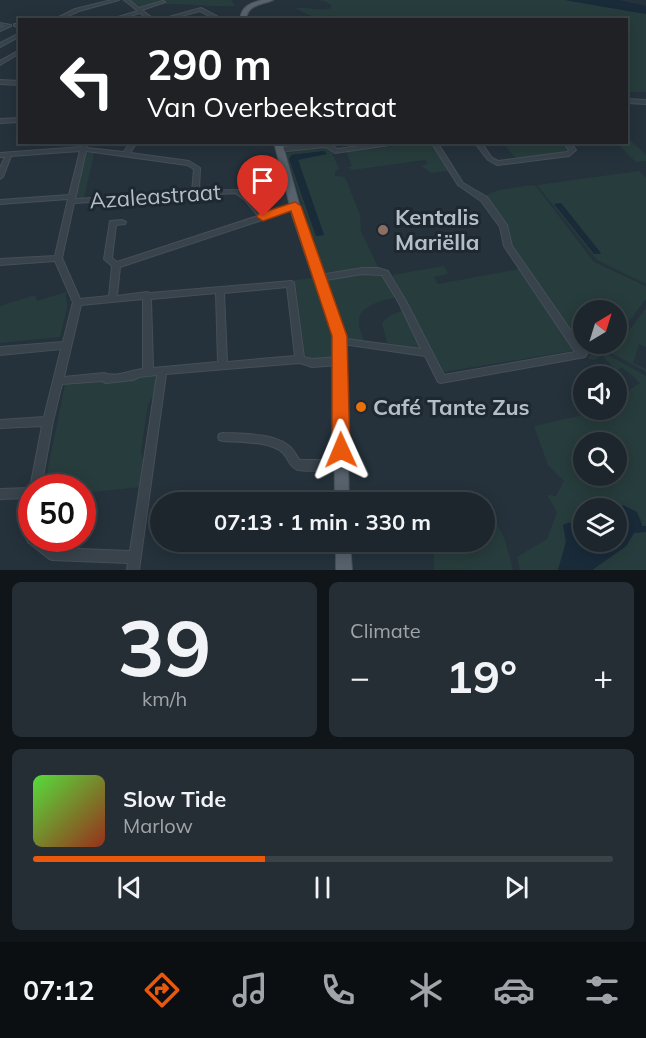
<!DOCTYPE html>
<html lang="en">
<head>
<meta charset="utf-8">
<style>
  :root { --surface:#1c262c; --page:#252e34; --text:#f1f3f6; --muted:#a0a5a9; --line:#3a4348; --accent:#ea580c }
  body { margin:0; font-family:Mulish,sans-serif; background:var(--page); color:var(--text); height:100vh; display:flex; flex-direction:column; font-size:22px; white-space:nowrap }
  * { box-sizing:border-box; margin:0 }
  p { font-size:20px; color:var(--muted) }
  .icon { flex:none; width:33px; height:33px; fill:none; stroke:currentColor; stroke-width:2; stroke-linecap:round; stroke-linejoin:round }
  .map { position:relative; height:570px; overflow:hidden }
  .sheet { display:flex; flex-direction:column; gap:12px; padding:12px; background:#0f1518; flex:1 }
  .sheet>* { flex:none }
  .top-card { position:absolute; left:18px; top:18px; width:610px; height:126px; border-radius:0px; box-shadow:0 3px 15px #0003,0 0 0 2px var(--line); background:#202124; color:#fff; overflow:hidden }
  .needle { width:39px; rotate:38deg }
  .fabs { position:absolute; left:573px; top:300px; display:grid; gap:12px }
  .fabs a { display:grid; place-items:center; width:54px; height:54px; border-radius:50%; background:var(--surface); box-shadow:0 3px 15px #0003,0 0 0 2px var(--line); font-size:30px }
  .speed { position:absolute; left:18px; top:474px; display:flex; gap:12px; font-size:30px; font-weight:700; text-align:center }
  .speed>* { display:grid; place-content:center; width:78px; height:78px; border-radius:50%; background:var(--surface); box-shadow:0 3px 15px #0003,0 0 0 2px var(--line); line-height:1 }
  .speed .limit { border:9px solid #d22; background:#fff; color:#111 }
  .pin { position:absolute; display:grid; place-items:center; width:51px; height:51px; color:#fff; margin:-62px -26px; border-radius:50% 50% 50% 0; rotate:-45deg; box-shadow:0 0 6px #0007 }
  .pin .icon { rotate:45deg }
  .me { position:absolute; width:66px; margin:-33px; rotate:359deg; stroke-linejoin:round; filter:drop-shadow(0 0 4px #0008) }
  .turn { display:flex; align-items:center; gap:21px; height:126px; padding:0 30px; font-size:27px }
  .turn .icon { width:78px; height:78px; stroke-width:2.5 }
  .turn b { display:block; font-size:42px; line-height:51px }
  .big { font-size:45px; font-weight:700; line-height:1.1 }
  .sheet .card { flex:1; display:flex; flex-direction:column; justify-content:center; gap:9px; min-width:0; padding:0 21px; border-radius:9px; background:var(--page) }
  .sheet .dial { align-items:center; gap:0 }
  .dial b { font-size:78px; line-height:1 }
  .song { display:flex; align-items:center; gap:18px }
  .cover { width:72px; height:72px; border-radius:9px; background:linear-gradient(135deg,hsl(110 70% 55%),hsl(10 70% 35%)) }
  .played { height:6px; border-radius:3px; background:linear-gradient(90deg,var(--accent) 40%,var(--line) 40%) }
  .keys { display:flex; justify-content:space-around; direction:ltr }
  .heat { display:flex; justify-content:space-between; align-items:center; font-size:33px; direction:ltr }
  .sheet .tiles { flex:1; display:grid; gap:12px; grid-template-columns:1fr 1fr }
  .card:last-child { grid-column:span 2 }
  .trip { position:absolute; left:150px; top:492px; width:345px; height:60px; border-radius:30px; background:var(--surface); box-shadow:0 3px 15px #0003,0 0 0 2px var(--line); font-weight:700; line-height:60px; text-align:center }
  .menu { display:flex; height:96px; justify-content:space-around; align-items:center; background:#0b0f12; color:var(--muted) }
  .menu .icon { width:42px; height:42px }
  .menu .on { color:var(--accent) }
  .menu b { font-size:27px; color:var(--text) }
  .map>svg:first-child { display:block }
  .green { fill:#273c3c; fill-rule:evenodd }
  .water { fill:#192a39 }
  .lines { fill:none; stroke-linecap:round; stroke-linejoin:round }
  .minor-casing { stroke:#454f58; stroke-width:2 }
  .major-casing { stroke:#454f58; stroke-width:2 }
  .minor { fill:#39434c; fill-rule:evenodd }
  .major { fill:#57626c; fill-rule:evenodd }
  .route { fill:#ea580c; stroke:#983908; stroke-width:1.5 }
  .education-dot { fill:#8d6e63; stroke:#1e2831; stroke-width:2 }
  .food-dot { fill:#e8710a; stroke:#1e2831; stroke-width:2 }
  .labels { text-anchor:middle; stroke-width:6; stroke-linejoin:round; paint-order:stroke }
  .street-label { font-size:22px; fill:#b4bec7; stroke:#1e2831 }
  .poi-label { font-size:22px; font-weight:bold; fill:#b4bec7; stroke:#1e2831; text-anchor:start }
</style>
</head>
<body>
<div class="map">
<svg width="646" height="570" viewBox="0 0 646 570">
  <rect width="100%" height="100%" fill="#25323b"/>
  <path class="green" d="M 129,0 L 231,0 L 235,6 C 203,8 173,0 142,7 Z
    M 314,0 L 565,0 L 646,14 L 646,92 L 627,92 L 627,20 L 319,20 L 295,8 C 306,7 322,12 331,8 L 331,5 L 324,1 Z
    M 627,137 L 646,155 L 646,161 L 636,162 L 616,143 L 627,142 Z
    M 422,143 L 432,143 L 450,171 L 431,173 L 421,166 L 428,164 L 425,160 L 352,170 L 348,167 L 352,166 L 346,152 Z
    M 503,143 L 565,143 L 570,148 L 569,152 L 517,160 Z
    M 324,146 L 331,150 L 339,169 L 335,171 L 335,176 L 345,177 L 360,215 L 361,231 L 378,267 L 360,267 L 325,276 L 286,153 ZM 326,151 L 298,160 L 324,235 L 316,236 L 289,159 L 292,155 Z
    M 85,152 L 94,153 L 84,199 L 74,198 Z
    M 639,171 L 646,177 L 646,284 L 597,260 L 537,185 Z
    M 532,185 L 536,186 L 594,262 L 646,286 L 646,299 L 617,337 L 616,310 L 584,310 L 584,344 L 610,344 C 601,349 591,353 581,348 L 513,247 L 507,227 L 485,196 L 499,190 Z
    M 444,266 L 448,274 L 434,277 L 438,284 L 520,269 L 573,347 L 571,351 L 444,372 L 392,275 Z
    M 358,273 L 381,273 L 397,297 C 385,300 358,305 359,322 C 359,328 362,335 364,341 L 345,339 L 326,281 Z
    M 313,278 L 333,334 L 332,358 L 312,360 L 305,355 L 295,280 Z
    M 66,292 L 67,308 L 60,337 L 0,343 L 0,306 L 35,295 L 37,301 Z
    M 646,308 L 646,347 L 639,344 L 633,363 L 646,369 L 646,372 L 608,351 L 618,345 Z
    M 404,310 L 425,350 L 387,343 L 382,323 L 391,315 Z
    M 603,352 L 646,376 L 646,526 L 642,526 L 641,519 L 620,506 L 617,510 L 584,508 L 583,531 L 576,523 L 566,539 L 563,556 L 558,570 L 520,570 L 517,557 L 547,539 L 557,512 L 547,495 L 556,496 L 564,481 L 548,465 L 534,426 L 583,415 L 580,409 C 591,410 603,410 616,410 L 617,398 L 640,383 L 622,367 L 617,370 L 606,360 L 603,355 L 594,360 L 589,359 L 588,356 ZM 584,442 L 616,442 L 616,476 L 584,476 Z
    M 140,375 L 153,375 L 157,378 L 156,392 L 148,404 L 141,451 L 144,467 L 141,487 L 83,493 L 82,488 L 44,488 L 65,384 Z
    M 490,510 L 505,540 L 513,570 L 434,570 L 434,542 L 484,542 L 485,511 Z
    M 634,532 L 646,532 L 646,570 L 592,570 L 626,546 Z"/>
  <path class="water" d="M 565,0 L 619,0 L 646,6 L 646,14 Z
    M 324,151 L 327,154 L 298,160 L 324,235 L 316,236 L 289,158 L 292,155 Z
    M 561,203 L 600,252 L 601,254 L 594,254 L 554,204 Z
    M 358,492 L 465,493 L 471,502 L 453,502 L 439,496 L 363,495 Z
    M 623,505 L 637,512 L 642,526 L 646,526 L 646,532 L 634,533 L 626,546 L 592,570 L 558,570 L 566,542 L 563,525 C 574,520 576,523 583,531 L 584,542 L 616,542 L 617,510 Z"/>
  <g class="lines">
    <g class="minor-casing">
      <path id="minor" d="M 112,0 L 119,0 L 79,11 L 68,16 L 86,20 C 79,20 73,19 67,18 C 62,18 58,20 53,20 L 75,9 Z
        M 124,0 L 129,0 L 139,8 L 163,1 L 165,2 L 142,10 L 155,20 L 149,20 L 140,13 L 117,20 L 108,20 L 138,11 Z
        M 201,8 L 224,20 L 217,20 L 200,11 L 167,20 L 158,20 Z
        M 0,23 L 11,25 L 11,26 L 0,31 L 0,28 L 4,26 L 0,25 Z
        M 14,24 L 20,24 L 20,27 L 14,26 Z
        M 20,33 L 20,36 L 0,47 L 0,43 Z
        M 20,50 L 20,53 L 0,65 L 0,61 Z
        M 0,80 L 20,81 L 20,85 L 0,84 Z
        M 627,99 L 646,100 L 646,104 L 627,103 Z
        M 20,118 L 20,122 L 0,123 L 0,119 Z
        M 82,142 L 88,142 L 87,148 L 124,152 L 130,142 L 137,142 L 130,153 L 189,161 L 200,168 L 199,191 L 238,190 L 251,196 L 264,214 L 295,204 L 299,206 L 298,208 L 120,267 L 117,296 L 147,292 L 150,293 L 291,281 L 294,282 L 304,357 L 312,359 L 339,357 L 342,358 L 344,361 L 342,364 L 339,365 L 312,367 L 300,363 L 166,374 L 139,570 L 127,570 L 128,563 L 52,560 L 48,558 L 28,542 L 19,524 L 28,498 L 0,499 L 0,489 L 30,488 L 42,426 L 0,428 L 0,420 L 44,417 L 61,349 L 0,355 L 0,347 L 63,342 L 73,302 L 55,261 L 0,265 L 0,259 L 55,256 L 68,199 L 0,204 L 0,200 L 69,195 L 80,151 L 11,156 L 3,177 L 0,179 L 0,168 L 5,157 L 0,157 L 0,153 L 81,147 ZM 86,151 L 187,165 L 194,169 L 192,192 L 75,199 ZM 235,193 L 245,200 L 258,216 L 117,262 L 112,258 L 116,225 L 125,224 L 126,222 L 122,220 L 110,221 L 104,259 L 112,266 L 109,296 L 80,299 L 62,258 L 74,203 ZM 287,287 L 295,356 L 227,362 L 224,293 ZM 216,293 L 218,362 L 153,368 L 151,299 ZM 143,299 L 143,369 C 130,370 117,378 104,373 L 64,377 L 81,305 ZM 157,375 L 130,551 L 54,548 L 42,538 L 32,538 L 32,488 L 41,488 L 53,421 L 62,384 L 102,381 L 106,383 L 133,380 L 139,377 Z
        M 170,142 L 179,142 L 176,144 Z
        M 388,142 L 410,142 L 335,153 L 328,148 L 324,147 L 279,152 L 276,150 L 279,148 C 294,146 326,138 337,149 Z
        M 431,142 L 437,142 L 463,183 L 487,197 L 507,225 L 512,246 L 585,351 L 587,354 L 585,357 L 441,383 L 438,382 L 425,356 L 336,343 L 335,341 L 336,339 L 339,338 L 421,349 L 399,303 L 382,275 L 362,274 L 320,281 L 316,278 L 320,275 L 362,268 L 378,268 L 388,271 L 407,303 L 444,375 L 575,352 L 504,246 L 500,227 L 481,201 L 458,185 Z
        M 474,142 L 481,142 L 492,158 L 498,161 L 567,152 L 569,150 L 563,142 L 570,142 L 576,150 L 569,156 L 497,165 L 488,160 Z
        M 223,433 C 243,434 271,433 288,445 C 294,449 296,456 300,460 L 341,460 L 345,462 L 346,465 L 345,468 L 341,470 C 329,470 309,472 298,470 C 289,467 289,459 283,453 C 270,441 239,442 223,441 L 219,440 L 218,437 L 219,434 Z"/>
    </g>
    <g class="major-casing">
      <path id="major" d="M 262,0 L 273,0 C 262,5 247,4 246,20 L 240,20 C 241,6 251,3 262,0 Z
        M 274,142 L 282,142 L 303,218 L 345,336 L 349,502 L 335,502 L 333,336 L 293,218 Z
        M 336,542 L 350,542 L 352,570 L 336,570 Z"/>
    </g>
    <use href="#minor" class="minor"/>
    <use href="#major" class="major"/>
  </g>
  <path class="route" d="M 295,202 L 301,206 L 347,336 L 350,450 L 347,455 L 341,457 L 335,455 L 332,450 L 332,336 L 291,211 L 263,221 L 257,217 L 258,214 Z"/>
  <circle class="education-dot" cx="383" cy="230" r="6"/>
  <circle class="food-dot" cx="361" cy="407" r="6"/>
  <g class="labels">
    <g class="street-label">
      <text transform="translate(155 196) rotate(-4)" y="8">Azaleastraat</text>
    </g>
    <g class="poi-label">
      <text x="395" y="225">Kentalis<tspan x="395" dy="25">Mariëlla</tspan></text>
      <text x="373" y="415">Café Tante Zus</text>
    </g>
  </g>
</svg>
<div class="fabs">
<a><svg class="needle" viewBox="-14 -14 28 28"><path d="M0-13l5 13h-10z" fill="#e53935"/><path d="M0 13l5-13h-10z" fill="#a0a5a9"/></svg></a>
<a><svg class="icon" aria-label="sound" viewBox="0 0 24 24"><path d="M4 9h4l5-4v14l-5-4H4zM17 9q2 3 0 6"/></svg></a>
<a><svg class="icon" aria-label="search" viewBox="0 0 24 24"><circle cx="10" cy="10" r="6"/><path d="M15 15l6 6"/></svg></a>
<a><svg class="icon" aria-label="layers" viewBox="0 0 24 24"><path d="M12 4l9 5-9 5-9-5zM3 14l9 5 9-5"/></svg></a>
</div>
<div class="speed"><div class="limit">50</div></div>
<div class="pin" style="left:263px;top:217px;background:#d93025"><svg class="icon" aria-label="arrive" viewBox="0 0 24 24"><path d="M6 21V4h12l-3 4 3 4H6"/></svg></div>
<svg class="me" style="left:341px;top:450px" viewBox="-20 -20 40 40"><path d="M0-17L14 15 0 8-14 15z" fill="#ea580c" stroke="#fff" stroke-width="4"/></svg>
<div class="trip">07:13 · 1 min · 330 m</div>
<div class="top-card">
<div class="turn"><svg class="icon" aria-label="left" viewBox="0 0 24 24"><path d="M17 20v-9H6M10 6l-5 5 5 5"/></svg><div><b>290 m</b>Van Overbeekstraat</div></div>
</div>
</div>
<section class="sheet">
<div class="tiles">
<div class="card dial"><b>39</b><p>km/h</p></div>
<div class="card"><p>Climate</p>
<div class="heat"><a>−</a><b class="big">19°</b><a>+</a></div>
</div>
<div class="card">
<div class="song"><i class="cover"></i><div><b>Slow Tide</b><p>Marlow</p></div></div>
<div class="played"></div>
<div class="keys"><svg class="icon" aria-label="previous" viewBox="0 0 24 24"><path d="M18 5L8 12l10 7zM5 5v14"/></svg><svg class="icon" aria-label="pause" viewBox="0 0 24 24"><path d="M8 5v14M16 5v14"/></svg><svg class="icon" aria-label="next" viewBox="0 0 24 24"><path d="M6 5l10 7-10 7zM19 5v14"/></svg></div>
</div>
</div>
</section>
<nav class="menu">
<b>07:12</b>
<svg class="icon on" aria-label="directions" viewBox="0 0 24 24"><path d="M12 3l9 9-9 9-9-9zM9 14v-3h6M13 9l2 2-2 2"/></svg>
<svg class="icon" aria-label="music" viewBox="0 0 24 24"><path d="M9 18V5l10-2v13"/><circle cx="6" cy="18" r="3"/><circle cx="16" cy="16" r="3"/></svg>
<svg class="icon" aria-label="phone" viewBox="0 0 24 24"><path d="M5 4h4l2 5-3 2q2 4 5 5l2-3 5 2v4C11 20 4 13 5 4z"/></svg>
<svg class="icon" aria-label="climate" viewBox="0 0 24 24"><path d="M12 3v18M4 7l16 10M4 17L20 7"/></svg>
<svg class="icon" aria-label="car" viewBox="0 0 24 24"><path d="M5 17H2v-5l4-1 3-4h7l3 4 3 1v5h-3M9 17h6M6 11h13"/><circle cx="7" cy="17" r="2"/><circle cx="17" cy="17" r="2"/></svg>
<svg class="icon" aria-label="filters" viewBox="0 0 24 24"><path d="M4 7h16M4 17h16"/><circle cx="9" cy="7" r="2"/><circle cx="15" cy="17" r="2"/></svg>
</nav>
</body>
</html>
